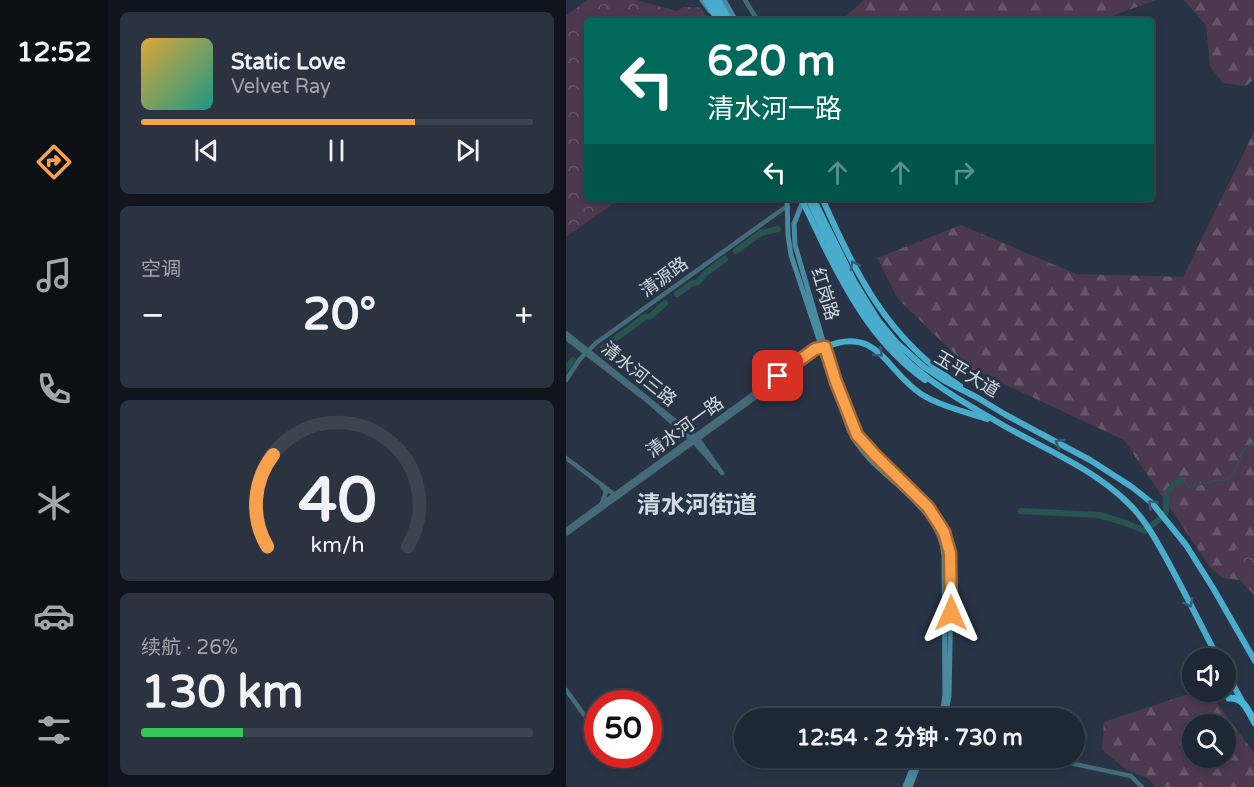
<!DOCTYPE html>
<html lang="zh">
<head>
<meta charset="utf-8">
<style>
  :root { --surface:#1e2734; --page:#2b3340; --text:#f1f3f6; --muted:#a1a5ac; --line:#3c444f; --accent:#f9a04d }
  body { margin:0; font-family:"Varela Round","Noto Sans SC",sans-serif; background:var(--page); color:var(--text); height:100vh; display:flex; flex-direction:column; font-size:22px; white-space:nowrap }
  * { box-sizing:border-box; margin:0 }
  p { font-size:20px; color:var(--muted) }
  .icon { flex:none; width:33px; height:33px; fill:none; stroke:currentColor; stroke-width:2; stroke-linecap:round; stroke-linejoin:round }
  .map { position:relative; flex:1; overflow:hidden }
  .sheet { display:flex; flex-direction:column; gap:12px; padding:12px; background:#10151d; width:458px }
  .sheet>* { flex:none }
  .hud { position:absolute; left:18px; top:18px; width:570px; height:183px; border-radius:6px; box-shadow:0 3px 9px #0003,0 0 0 2px var(--line); background:#00695c; color:#fff; overflow:hidden }
  .fabs { position:absolute; left:616px; top:648px; display:grid; gap:12px }
  .fabs a { display:grid; place-items:center; width:54px; height:54px; border-radius:50%; background:var(--surface); box-shadow:0 3px 9px #0003,0 0 0 2px var(--line); font-size:30px }
  .speed { position:absolute; left:18px; top:690px; display:flex; gap:12px; font-size:30px; font-weight:700; text-align:center }
  .speed>* { display:grid; place-content:center; width:78px; height:78px; border-radius:50%; background:var(--surface); box-shadow:0 3px 9px #0003,0 0 0 2px var(--line); line-height:1 }
  .speed .limit { border:9px solid #d22; background:#fff; color:#111 }
  .pin { position:absolute; display:grid; place-items:center; width:51px; height:51px; color:#fff; margin:-26px; border-radius:12px; box-shadow:0 3px 9px #0006 }
  .me { position:absolute; width:66px; margin:-33px; rotate:0deg; stroke-linejoin:round; filter:drop-shadow(0 0 4px #0008) }
  .turn { display:flex; align-items:center; gap:21px; height:126px; padding:0 24px; font-size:27px }
  .turn .icon { width:78px; height:78px; stroke-width:2.5 }
  .turn b { display:block; font-size:42px; line-height:51px }
  .lanes { display:flex; align-items:center; height:57px; padding:0 24px; background:#0003; justify-content:center; gap:30px; direction:ltr }
  .lanes .off { opacity:.35 }
  .big { font-size:45px; font-weight:700; line-height:1.1 }
  .sheet .tile { flex:1; display:flex; flex-direction:column; justify-content:center; gap:9px; min-width:0; padding:0 21px; border-radius:9px; background:var(--page) }
  .sheet .dial { align-items:center; gap:0 }
  .dial svg { height:156px; overflow:visible; fill:none; stroke:var(--line); stroke-width:7; stroke-linecap:round; text-anchor:middle }
  .dial text { fill:var(--text); stroke:none }
  .song { display:flex; align-items:center; gap:18px }
  .cover { width:72px; height:72px; border-radius:9px; background:linear-gradient(135deg,hsl(40 70% 55%),hsl(170 70% 35%)) }
  .played { height:6px; border-radius:3px; background:linear-gradient(90deg,var(--accent) 70%,var(--line) 70%) }
  .keys { display:flex; justify-content:space-around; direction:ltr }
  .heat { display:flex; justify-content:space-between; align-items:center; font-size:33px; direction:ltr }
  .charge { height:9px; border-radius:4px; background:linear-gradient(90deg,#34c759 26%,var(--line) 0) }
  .trip { position:absolute; left:168px; top:708px; width:351px; height:60px; border-radius:30px; background:var(--surface); box-shadow:0 3px 9px #0003,0 0 0 2px var(--line); font-weight:700; line-height:60px; text-align:center }
  main { display:flex; flex:1; min-height:0 }
  .menu { display:flex; flex-direction:column; width:108px; justify-content:space-around; align-items:center; background:#0c1015; color:var(--muted) }
  .menu .icon { width:42px; height:42px }
  .menu .active { color:var(--accent) }
  .menu b { font-size:27px; color:var(--text) }
  .map>svg:first-child { display:block }
  .forest { fill:url(#forest-firs); fill-rule:evenodd }
  .park { fill:url(#park-crowns) }
  .lines { fill:none; stroke-linecap:round; stroke-linejoin:round }
  .stream { stroke:#275451; stroke-width:1.5 }
  .river { stroke:#275451; stroke-width:6 }
  .tertiary { stroke:#446b79; stroke-width:4.5 }
  .secondary { stroke:#498aa0; stroke-width:5 }
  .trunk { stroke:#4aaccc; stroke-width:6 }
  .motorway { stroke:#49b6d9; stroke-width:7 }
  .trunk-bridge { stroke:#4aaccc; stroke-width:6 }
  .oneway { stroke:#345e74 }
  .route-casing { stroke:#a26832; stroke-width:15 }
  .route { stroke:#f9a04d; stroke-width:10 }
  .labels { text-anchor:middle; stroke-width:6; stroke-linejoin:round; paint-order:stroke }
  .street-label { font-size:18px; fill:#d2dae4; stroke:#283445 }
  .district-label { font-size:24px; font-weight:bold; fill:#d2dae4; stroke:#283445 }
</style>
</head>
<body>
<main>
<nav class="menu">
<b>12:52</b>
<svg class="icon active" aria-label="directions" viewBox="0 0 24 24"><path d="M12 3l9 9-9 9-9-9zM9 14v-3h6M13 9l2 2-2 2"/></svg>
<svg class="icon" aria-label="music" viewBox="0 0 24 24"><path d="M9 18V5l10-2v13"/><circle cx="6" cy="18" r="3"/><circle cx="16" cy="16" r="3"/></svg>
<svg class="icon" aria-label="phone" viewBox="0 0 24 24"><path d="M5 4h4l2 5-3 2q2 4 5 5l2-3 5 2v4C11 20 4 13 5 4z"/></svg>
<svg class="icon" aria-label="climate" viewBox="0 0 24 24"><path d="M12 3v18M4 7l16 10M4 17L20 7"/></svg>
<svg class="icon" aria-label="car" viewBox="0 0 24 24"><path d="M5 17H2v-5l4-1 3-4h7l3 4 3 1v5h-3M9 17h6M6 11h13"/><circle cx="7" cy="17" r="2"/><circle cx="17" cy="17" r="2"/></svg>
<svg class="icon" aria-label="filters" viewBox="0 0 24 24"><path d="M4 7h16M4 17h16"/><circle cx="9" cy="7" r="2"/><circle cx="15" cy="17" r="2"/></svg>
</nav>
<section class="sheet">
<div class="tile">
<div class="song"><i class="cover"></i><div><b>Static Love</b><p>Velvet Ray</p></div></div>
<div class="played"></div>
<div class="keys"><svg class="icon" aria-label="previous" viewBox="0 0 24 24"><path d="M18 5L8 12l10 7zM5 5v14"/></svg><svg class="icon" aria-label="pause" viewBox="0 0 24 24"><path d="M8 5v14M16 5v14"/></svg><svg class="icon" aria-label="next" viewBox="0 0 24 24"><path d="M6 5l10 7-10 7zM19 5v14"/></svg></div>
</div>
<div class="tile"><p>空调</p>
<div class="heat"><a>−</a><b class="big">20°</b><a>+</a></div>
</div>
<div class="tile dial"><svg viewBox="0 0 100 80">
<path d="M14 69A42 42 0 1 1 86 69"/>
<path d="M14 69A42 42 0 0 1 17 22" stroke="#f9a04d"/>
<text x="50" y="56" font-size="32" font-weight="700">40</text>
<text x="50" y="72" font-size="11">km/h</text>
</svg></div>
<div class="tile"><p>续航 · 26%</p><b class="big">130 km</b><div class="charge"></div></div>
</section>
<div class="map">
<svg width="689" height="787" viewBox="0 0 689 787">
  <defs>
    <pattern id="forest-firs" width="22" height="20" patternUnits="userSpaceOnUse" patternTransform="scale(1.5)"><rect width="22" height="20" fill="#4c394f"/><path d="M5 1l3.5 6h-7zM16 11l3.5 6h-7z" fill="#655568"/></pattern>
    <pattern id="park-crowns" width="20" height="18" patternUnits="userSpaceOnUse" patternTransform="scale(1.5)"><rect width="20" height="18" fill="#4c394f"/><path d="M2 6a3 3 0 1 1 6 0M12 15a3 3 0 1 1 6 0" fill="none" stroke="#655568"/></pattern>
  </defs>
  <rect width="100%" height="100%" fill="#283445"/>
  <path class="forest" d="M 298,0 L 590,0 L 532,21 L 287,21 L 280,16 Z
    M 618,0 L 688,0 L 688,79 L 680,86 L 657,83 L 644,66 L 640,25 Z
    M 688,132 L 688,595 L 674,580 L 657,578 L 644,567 L 558,440 L 402,367 L 332,299 L 311,258 L 395,225 L 510,274 L 617,277 Z
    M 643,692 L 688,753 L 688,787 L 590,787 L 581,778 L 561,770 L 536,750 L 538,722 L 619,695 ZM 660,724 L 660,758 L 627,758 L 627,724 Z"/>
  <path class="park" d="M 21,0 L 70,0 L 111,11 L 117,7 L 134,7 L 144,21 L 21,21 L 21,198 L 55,198 L 0,237 L 0,16 Z
    M 688,542 L 689,542 L 688,583 L 669,549 Z"/>
  <g class="lines">
    <path class="stream" d="M 617,480 L 623,487 L 651,480 L 659,481 L 669,472 L 677,450 L 689,442"/>
    <path class="river" d="M 170,251 L 195,233 L 212,229
      M 111,294 L 125,284 L 132,282 L 140,273 L 159,259
      M 37,348 L 79,317 L 85,316 L 99,303
      M 0,369 L 7,360
      M 455,511 L 533,515 L 560,523 L 579,531 L 598,515 L 600,511 L 600,494 L 608,484 L 617,480"/>
    <path class="tertiary" d="M 179,0 L 192,21
      M 0,333 L 133,440 L 156,473
      M 0,338 L 83,402 L 129,443 L 150,467
      M 0,380 L 14,359 L 30,343 L 221,206
      M 0,458 L 49,495
      M 36,503 L 40,492 L 36,486
      M 0,530 L 249,349 L 259,347
      M 0,534 L 258,348
      M 0,690 L 19,716
      M 480,758 L 565,776 L 576,787"/>
    <path class="secondary" d="M 136,0 L 144,11
      M 158,0 L 170,21
      M 221,198 L 222,235 L 225,255 L 283,430 C 305,477 374,501 378,556 L 379,695 L 377,709 L 373,718
      M 237,201 L 228,224 L 229,245 L 262,358 L 286,424 L 297,443 L 367,514 L 381,540 L 384,553 L 385,594 L 383,696 L 379,718
      M 339,787 L 350,758
      M 344,787 L 355,758"/>
    <path class="trunk" d="M 140,0 L 152,21
      M 146,0 L 158,21
      M 152,0 L 164,21
      M 242,198 C 269,258 297,322 347,366 C 376,391 409,409 442,428 C 483,451 527,469 561,502 C 578,518 589,538 600,558 C 618,591 635,625 652,658
      M 247,198 L 288,281 L 312,320 L 330,342 L 358,367 L 379,381 L 412,398 L 440,415 L 524,460 L 566,487 L 586,503 L 620,545 L 647,588 L 689,661
      M 256,198 C 291,276 320,337 394,386
      M 258,246 C 284,298 311,346 359,380
      M 259,347 C 312,325 319,370 355,394 C 374,406 400,412 421,419
      M 660,672 L 676,701"/>
    <path class="motorway" d="M 663,698 C 678,697 682,711 689,723"/>
    <path class="trunk-bridge" d="M 235,198 L 258,246"/>
  </g>
  <defs><path id="oneway-chevron" d="M-2-3.5L2.5 0L-2 3.5" fill="none" stroke-width="1.6" stroke-linecap="round" stroke-linejoin="round" transform="scale(1.5)"/></defs>
  <g class="oneway">
    <use href="#oneway-chevron" transform="translate(288 265) rotate(-117)"/>
    <use href="#oneway-chevron" transform="translate(313 353) rotate(42)"/>
    <use href="#oneway-chevron" transform="translate(493 443) rotate(-150)"/>
    <use href="#oneway-chevron" transform="translate(586 504) rotate(-136)"/>
    <use href="#oneway-chevron" transform="translate(623 603) rotate(63)"/>
  </g>
  <g class="lines">
    <g class="route-casing">
      <path id="route" d="M 212,376 L 249,349 L 259,347 L 270,382 L 291,435 L 309,455 L 362,507 L 378,532 L 384,553 L 385,613"/>
    </g>
    <use href="#route" class="route"/>
  </g>
  <g class="labels">
    <g class="street-label">
      <text transform="translate(98 277) rotate(-36)" y="6">清源路</text>
      <text transform="translate(259 294) rotate(73)" y="6">红岗路</text>
      <text transform="translate(73 374) rotate(39)" y="6">清水河三路</text>
      <text transform="translate(401 374) rotate(31)" y="6">玉平大道</text>
      <text transform="translate(119 427) rotate(-36)" y="6">清水河一路</text>
    </g>
    <g class="district-label">
      <text x="131" y="513">清水河街道</text>
    </g>
  </g>
</svg>
<div class="fabs">
<a><svg class="icon" aria-label="sound" viewBox="0 0 24 24"><path d="M4 9h4l5-4v14l-5-4H4zM17 9q2 3 0 6"/></svg></a>
<a><svg class="icon" aria-label="search" viewBox="0 0 24 24"><circle cx="10" cy="10" r="6"/><path d="M15 15l6 6"/></svg></a>
</div>
<div class="speed"><div class="limit">50</div></div>
<div class="pin" style="left:212px;top:376px;background:#d93025"><svg class="icon" aria-label="arrive" viewBox="0 0 24 24"><path d="M6 21V4h12l-3 4 3 4H6"/></svg></div>
<svg class="me" style="left:385px;top:613px" viewBox="-20 -20 40 40"><path d="M0-17L14 15 0 8-14 15z" fill="#f9a04d" stroke="#fff" stroke-width="4"/></svg>
<div class="trip">12:54 · 2 分钟 · 730 m</div>
<div class="hud">
<div class="turn"><svg class="icon" aria-label="left" viewBox="0 0 24 24"><path d="M17 20v-9H6M10 6l-5 5 5 5"/></svg><div><b>620 m</b>清水河一路</div></div>
<div class="lanes"><svg class="icon" aria-label="left" viewBox="0 0 24 24"><path d="M17 20v-9H6M10 6l-5 5 5 5"/></svg><svg class="icon off" aria-label="ahead" viewBox="0 0 24 24"><path d="M12 20V5M6 11l6-6 6 6"/></svg><svg class="icon off" aria-label="ahead" viewBox="0 0 24 24"><path d="M12 20V5M6 11l6-6 6 6"/></svg><svg class="icon off" aria-label="right" viewBox="0 0 24 24"><path d="M7 20v-9h11M14 6l5 5-5 5"/></svg></div>
</div>
</div>
</main>
</body>
</html>
